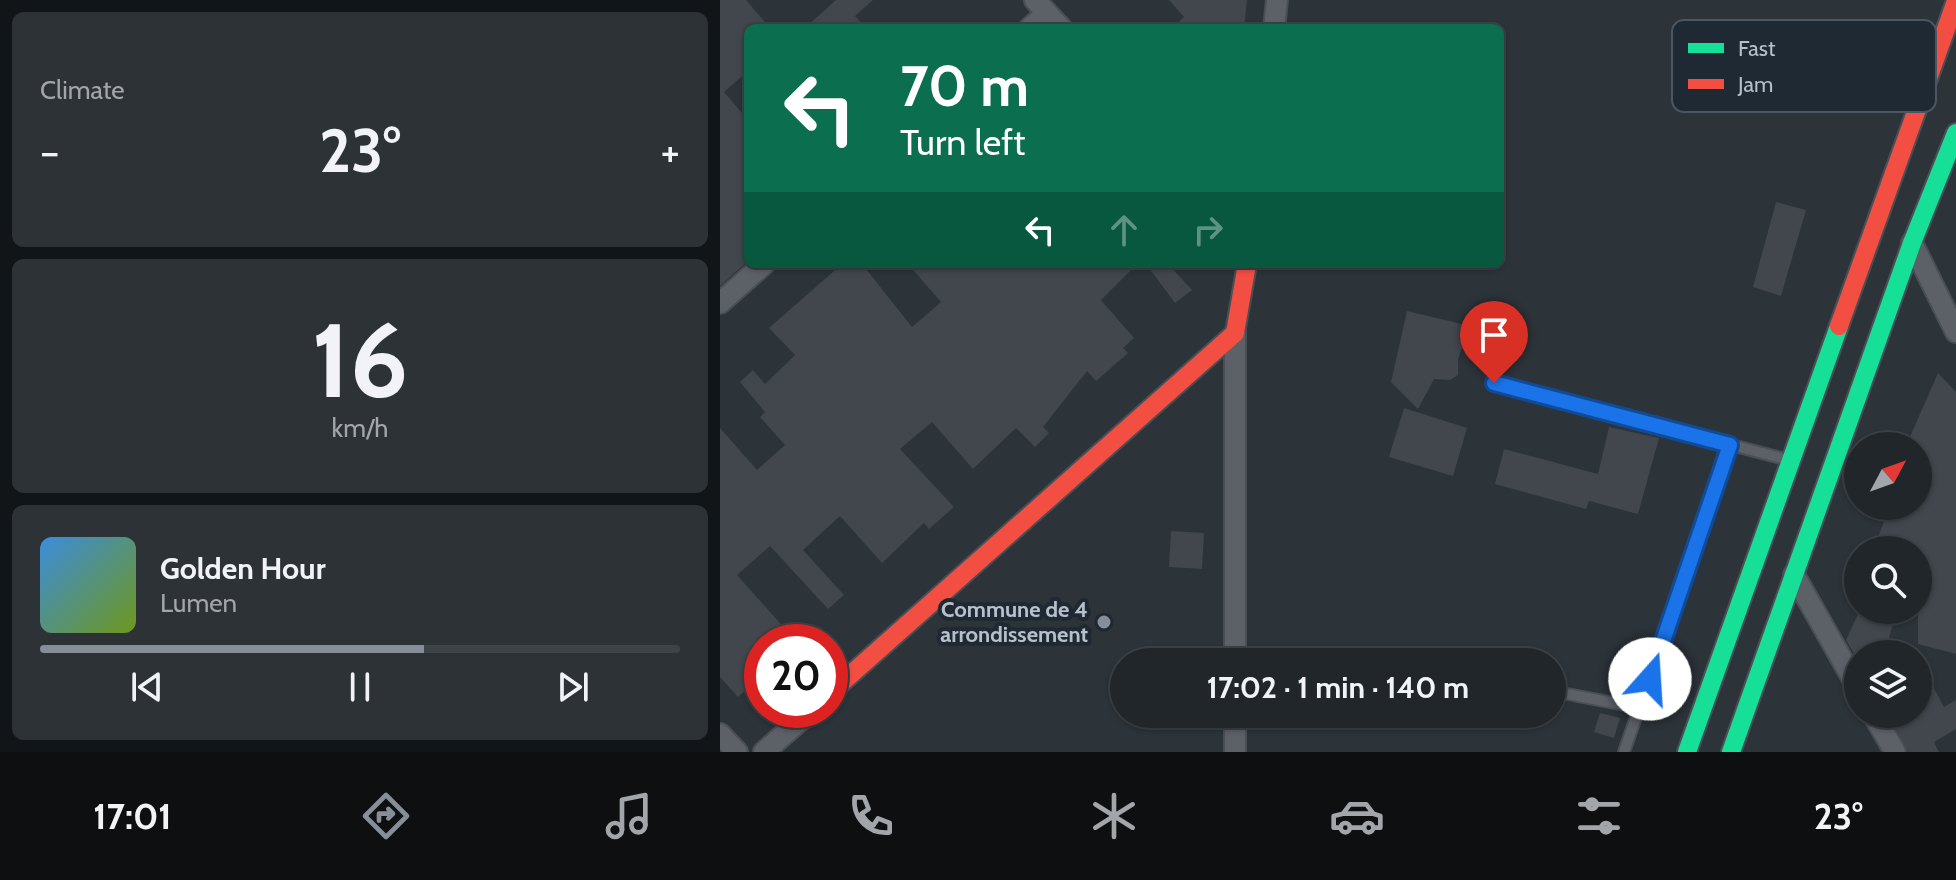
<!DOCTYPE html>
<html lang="en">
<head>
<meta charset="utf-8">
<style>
  :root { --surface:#21262b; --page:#2d3237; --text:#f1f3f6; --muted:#a2a5a9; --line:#3e4347; --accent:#868e97 }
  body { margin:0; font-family:Cabin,sans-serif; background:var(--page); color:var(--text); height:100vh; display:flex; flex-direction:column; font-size:30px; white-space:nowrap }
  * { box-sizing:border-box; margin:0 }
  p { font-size:26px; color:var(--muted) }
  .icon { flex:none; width:44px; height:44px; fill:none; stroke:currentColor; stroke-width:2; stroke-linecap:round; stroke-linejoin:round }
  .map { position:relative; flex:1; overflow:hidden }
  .side { display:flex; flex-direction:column; gap:12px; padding:12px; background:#121518; width:720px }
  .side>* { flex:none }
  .guide { position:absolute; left:24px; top:24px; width:760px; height:244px; border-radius:12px; box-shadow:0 2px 6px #0004,0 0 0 2px var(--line); background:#0b6e4f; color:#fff; overflow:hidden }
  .needle { width:52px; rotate:49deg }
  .tools { position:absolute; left:1124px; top:432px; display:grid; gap:16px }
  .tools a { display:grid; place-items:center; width:88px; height:88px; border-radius:50%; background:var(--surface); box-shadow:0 2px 6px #0004,0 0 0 2px var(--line); font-size:40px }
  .speed { position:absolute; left:24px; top:624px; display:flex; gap:16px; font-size:40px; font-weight:700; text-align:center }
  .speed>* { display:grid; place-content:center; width:104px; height:104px; border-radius:50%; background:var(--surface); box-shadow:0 2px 6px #0004,0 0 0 2px var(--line); line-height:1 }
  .speed .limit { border:12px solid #d22; background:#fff; color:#111 }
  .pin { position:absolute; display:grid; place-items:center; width:68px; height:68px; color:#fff; margin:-82px -34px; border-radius:50% 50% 50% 0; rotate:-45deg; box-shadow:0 0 8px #0007 }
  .pin .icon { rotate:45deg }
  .me { position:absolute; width:88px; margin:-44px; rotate:19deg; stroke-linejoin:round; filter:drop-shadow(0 0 6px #0008) }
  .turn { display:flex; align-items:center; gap:28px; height:168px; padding:0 24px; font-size:36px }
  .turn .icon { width:104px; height:104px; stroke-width:2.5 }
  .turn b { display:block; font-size:56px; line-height:68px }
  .lanes { display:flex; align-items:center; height:76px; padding:0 24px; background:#0003; justify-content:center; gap:40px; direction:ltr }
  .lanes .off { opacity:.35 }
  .big { font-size:60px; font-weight:700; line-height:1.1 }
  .side .tile { flex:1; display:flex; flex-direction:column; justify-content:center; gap:12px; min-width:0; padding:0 28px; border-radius:12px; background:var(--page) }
  .side .dial { align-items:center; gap:0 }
  .dial b { font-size:104px; line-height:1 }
  .song { display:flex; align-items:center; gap:24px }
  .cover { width:96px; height:96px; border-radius:12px; background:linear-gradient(135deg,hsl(210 70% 55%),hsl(80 70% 35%)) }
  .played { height:8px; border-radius:4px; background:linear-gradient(90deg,var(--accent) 60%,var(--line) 60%) }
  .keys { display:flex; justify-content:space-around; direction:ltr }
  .heat { display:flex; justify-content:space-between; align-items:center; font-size:44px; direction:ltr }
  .trip { position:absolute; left:390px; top:648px; width:456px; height:80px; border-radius:40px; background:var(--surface); box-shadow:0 2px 6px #0004,0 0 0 2px var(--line); font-weight:700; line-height:80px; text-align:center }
  .dock { display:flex; height:128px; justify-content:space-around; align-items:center; background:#0d0f11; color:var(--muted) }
  .dock .icon { width:56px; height:56px }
  .dock .current { color:var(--accent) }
  .dock b { font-size:36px; color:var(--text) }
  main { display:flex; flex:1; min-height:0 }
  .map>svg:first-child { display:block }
  .building { fill:#41474d }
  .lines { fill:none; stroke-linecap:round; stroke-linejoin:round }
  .lane-casing { stroke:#4a4f56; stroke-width:14 }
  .street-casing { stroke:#4a4f56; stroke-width:24 }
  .fast-casing { stroke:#4a4f56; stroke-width:22 }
  .jam-casing { stroke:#4a4f56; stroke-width:22 }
  .lane { stroke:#5c6067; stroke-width:10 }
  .street { stroke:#5c6067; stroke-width:20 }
  .fast { stroke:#16e098; stroke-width:18 }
  .jam { stroke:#f24e42; stroke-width:18 }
  .route-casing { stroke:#114b97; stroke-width:20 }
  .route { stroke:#1a73e8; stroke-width:14 }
  .poi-dot { fill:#868e97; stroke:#1f2934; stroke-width:3 }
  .labels { text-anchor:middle; stroke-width:8; stroke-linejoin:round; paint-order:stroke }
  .poi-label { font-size:22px; font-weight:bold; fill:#b6bfca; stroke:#1f2934; text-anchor:end }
  .key { fill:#1f2934; stroke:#4c5661; stroke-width:2 }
  .key-label { font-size:22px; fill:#b6bfca }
</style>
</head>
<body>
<main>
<section class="side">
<div class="tile"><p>Climate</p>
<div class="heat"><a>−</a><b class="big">23°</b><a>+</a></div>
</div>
<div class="tile dial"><b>16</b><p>km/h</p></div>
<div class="tile">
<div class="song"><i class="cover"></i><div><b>Golden Hour</b><p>Lumen</p></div></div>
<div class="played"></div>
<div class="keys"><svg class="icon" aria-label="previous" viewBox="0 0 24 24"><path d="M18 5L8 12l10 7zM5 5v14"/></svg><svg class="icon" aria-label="pause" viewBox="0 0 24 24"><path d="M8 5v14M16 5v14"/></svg><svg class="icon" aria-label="next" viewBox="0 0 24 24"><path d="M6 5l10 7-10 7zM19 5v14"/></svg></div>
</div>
</section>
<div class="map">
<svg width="1236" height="752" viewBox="0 0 1236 752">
  <rect width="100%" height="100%" fill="#2c3339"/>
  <path class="building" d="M 0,0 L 26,0 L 50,28 L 28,28 L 28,71 L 4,92 L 28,120 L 28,261 L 0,286 Z
    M 116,0 L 153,0 L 135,16 L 146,28 L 85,28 Z
    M 449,0 L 527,0 L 524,28 L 452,28 L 464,17 Z
    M 1056,202 L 1086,210 L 1061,296 L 1033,287 Z
    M 122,264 L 142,264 L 192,327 L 221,302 L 188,264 L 417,264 L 381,300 L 414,338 L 403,348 L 408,353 L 376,381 L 367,371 L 323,427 L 329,433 L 315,447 L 296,428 L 253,469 L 212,422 L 180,449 L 234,507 L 209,529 L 204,523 L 162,563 L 120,516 L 83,550 L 124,595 L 108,609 L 50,546 L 17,575 L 77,642 L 42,642 L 42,675 L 18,697 L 0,677 L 0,428 L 37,470 L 65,445 L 40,417 L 45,412 L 20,382 L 33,370 L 45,384 L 75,355 L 49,328 Z
    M 426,264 L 448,264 L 472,290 L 455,303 Z
    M 687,311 L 750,326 L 738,359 L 738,375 L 730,380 L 714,379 L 698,409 L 671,382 Z
    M 1218,373 L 1236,392 L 1236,654 L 1198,644 L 1198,550 L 1153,550 L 1170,506 L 1198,506 L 1198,446 L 1186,446 Z
    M 684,408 L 747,428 L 733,476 L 669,457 Z
    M 889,427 L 939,438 L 918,514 L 869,501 L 866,509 L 775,484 L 784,449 L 878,474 Z
    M 451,531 L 484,533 L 482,569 L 449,567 Z
    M 1140,610 L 1174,621 L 1164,654 L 1134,654 L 1126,640 Z
    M 1211,683 L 1224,707 L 1236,700 L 1236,729 L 1214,742 L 1219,752 L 1188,752 L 1168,714 L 1198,714 L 1198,690 Z
    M 880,713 L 900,718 L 894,738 L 874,732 Z"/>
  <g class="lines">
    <g class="lane-casing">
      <path id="lane" d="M 774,383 L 1065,459
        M 832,691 L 920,708
        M 904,752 L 1010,445"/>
    </g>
    <g class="street-casing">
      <path id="street" d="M 315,0 L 341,28
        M 310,28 L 327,13
        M 554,28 L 557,0
        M 1192,243 L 1236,332
        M 0,303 L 44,264
        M 1074,575 L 1138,688
        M 515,662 L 515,333
        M 1153,714 L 1175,752
        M 0,734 L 17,752
        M 44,752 L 92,710
        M 515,752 L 515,714"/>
    </g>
    <g class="fast-casing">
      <path id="fast" d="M 967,752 L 1119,326
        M 1011,752 L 1192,243 L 1236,133"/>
    </g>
    <g class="jam-casing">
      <path id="jam" d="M 1119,326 L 1236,1
        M 110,693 L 515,333 L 527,264"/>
    </g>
    <use href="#lane" class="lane"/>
    <use href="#street" class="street"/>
    <use href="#fast" class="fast"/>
    <use href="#jam" class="jam"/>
  </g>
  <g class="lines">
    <g class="route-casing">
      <path id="route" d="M 774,383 L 1010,445 L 930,679"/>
    </g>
    <use href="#route" class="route"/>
  </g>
  <circle class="poi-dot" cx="384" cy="622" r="8"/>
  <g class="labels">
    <g class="poi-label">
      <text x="368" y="617">Commune de 4<tspan x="368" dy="25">arrondissement</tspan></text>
    </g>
  </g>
  <rect x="952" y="20" width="264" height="92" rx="12" class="key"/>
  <rect x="968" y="43" width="36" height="10" fill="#16e098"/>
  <rect x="968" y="79" width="36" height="10" fill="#f24e42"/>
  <g class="key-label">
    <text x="1018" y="56">Fast</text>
    <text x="1018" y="92">Jam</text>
  </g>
</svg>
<div class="tools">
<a><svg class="needle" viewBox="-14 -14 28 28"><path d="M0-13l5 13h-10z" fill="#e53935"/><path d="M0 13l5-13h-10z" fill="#a2a5a9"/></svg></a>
<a><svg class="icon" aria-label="search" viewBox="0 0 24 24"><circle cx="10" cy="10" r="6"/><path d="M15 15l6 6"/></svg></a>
<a><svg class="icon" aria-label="layers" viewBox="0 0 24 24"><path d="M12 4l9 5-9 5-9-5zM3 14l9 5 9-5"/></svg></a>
</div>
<div class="speed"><div class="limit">20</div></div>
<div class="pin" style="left:774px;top:383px;background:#d93025"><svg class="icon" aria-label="arrive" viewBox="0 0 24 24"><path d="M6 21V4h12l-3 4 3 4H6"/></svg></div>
<svg class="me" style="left:930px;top:679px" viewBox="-20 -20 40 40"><circle r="19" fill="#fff"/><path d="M0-13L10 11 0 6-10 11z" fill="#1a73e8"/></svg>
<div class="trip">17:02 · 1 min · 140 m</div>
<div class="guide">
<div class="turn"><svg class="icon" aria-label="left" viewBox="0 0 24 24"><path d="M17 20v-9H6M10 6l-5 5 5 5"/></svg><div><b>70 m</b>Turn left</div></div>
<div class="lanes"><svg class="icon" aria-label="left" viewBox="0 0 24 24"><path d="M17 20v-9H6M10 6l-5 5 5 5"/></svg><svg class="icon off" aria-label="ahead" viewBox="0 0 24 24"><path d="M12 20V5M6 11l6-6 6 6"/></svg><svg class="icon off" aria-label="right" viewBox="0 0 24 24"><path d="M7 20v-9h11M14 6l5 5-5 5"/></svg></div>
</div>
</div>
</main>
<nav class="dock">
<b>17:01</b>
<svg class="icon current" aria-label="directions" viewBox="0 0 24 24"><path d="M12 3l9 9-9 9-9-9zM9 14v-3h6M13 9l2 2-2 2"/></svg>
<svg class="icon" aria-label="music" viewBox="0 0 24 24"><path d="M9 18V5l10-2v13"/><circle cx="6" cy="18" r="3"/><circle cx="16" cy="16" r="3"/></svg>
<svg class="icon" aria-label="phone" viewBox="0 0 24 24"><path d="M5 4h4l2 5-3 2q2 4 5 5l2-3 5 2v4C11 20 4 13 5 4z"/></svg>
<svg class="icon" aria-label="climate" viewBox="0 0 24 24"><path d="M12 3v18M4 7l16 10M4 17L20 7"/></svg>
<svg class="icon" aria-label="car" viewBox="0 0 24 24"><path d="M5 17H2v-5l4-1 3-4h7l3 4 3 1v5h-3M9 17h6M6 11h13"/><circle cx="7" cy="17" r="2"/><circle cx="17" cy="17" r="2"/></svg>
<svg class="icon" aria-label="filters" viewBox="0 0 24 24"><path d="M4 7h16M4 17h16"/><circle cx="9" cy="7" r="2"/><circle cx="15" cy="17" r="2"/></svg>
<b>23°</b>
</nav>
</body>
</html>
